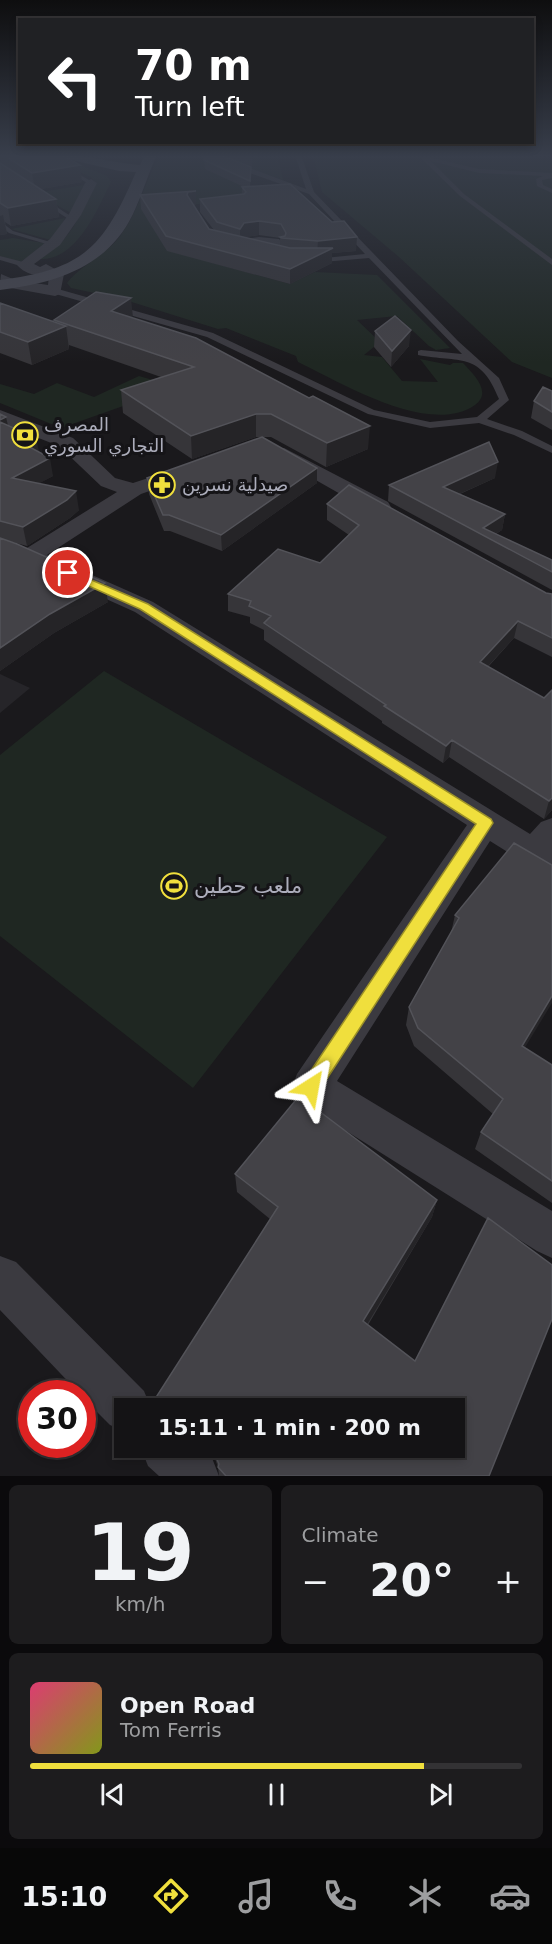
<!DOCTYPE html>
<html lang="en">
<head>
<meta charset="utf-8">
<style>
  :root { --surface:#141315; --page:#1d1c1e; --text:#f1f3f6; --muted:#9d9ea0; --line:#333234; --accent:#f0df3d }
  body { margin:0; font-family:"DejaVu Sans","Noto Sans Arabic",sans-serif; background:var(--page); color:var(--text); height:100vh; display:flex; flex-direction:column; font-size:22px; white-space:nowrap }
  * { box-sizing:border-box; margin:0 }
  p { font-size:20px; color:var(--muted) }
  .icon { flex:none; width:33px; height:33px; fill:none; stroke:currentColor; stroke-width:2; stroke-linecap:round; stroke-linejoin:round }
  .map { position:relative; height:1476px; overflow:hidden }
  .sheet { display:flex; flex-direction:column; gap:9px; padding:9px; background:#0b0a0c; flex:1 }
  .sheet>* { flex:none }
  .hud { position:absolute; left:18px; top:18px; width:516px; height:126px; border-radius:0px; box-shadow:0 3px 9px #0003,0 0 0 2px var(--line); background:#202124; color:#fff; overflow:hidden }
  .speed { position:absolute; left:18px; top:1380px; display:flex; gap:12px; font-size:30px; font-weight:700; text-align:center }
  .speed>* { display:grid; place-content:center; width:78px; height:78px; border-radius:50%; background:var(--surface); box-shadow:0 3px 9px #0003,0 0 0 2px var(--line); line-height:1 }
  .speed .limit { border:9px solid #d22; background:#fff; color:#111 }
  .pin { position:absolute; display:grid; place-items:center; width:51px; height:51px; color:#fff; margin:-26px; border:3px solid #fff; border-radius:50%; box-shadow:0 2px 6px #0007 }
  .me { position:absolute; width:66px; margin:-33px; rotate:34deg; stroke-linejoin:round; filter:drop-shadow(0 0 4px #0008) }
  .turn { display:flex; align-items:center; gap:21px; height:126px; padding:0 18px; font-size:27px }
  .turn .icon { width:78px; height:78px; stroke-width:2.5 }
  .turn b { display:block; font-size:42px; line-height:51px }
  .big { font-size:45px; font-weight:700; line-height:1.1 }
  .sheet .widget { flex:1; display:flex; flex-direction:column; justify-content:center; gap:9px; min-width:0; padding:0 21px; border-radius:9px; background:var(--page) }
  .sheet .dial { align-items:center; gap:0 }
  .dial b { font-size:78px; line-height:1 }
  .song { display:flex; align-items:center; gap:18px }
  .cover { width:72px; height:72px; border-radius:9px; background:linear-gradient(135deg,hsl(340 70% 55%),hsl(70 70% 35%)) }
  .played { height:6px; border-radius:3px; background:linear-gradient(90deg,var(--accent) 80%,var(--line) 80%) }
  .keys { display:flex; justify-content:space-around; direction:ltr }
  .heat { display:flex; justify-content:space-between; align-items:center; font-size:33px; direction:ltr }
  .sheet .tiles { flex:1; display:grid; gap:9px; grid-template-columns:1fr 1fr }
  .widget:last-child { grid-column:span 2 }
  .trip { position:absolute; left:114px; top:1398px; width:351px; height:60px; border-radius:0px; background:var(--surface); box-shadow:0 3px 9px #0003,0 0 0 2px var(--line); font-weight:700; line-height:60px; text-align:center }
  .dock { display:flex; height:96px; justify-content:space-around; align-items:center; background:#080808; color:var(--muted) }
  .dock .icon { width:42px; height:42px }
  .dock .on { color:var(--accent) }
  .dock b { font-size:27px; color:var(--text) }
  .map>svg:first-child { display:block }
  .built { fill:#262529 }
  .green { fill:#1f2722 }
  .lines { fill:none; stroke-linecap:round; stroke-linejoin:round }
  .lane { fill:#3b3a40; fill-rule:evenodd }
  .street { fill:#3b3a40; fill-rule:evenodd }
  .secondary { fill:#484850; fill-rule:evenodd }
  .wall { fill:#363539; fill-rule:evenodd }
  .shaded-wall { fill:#252427 }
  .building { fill:#434247; stroke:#535359; stroke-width:1.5 }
  .route { fill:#f0df3d; stroke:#9c9128; stroke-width:1.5 }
  .labels { text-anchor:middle; stroke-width:6; stroke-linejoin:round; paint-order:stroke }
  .far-poi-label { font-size:18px; fill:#acadbb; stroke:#151417; text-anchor:start }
  .poi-label { font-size:21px; fill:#acadbb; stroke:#151417; text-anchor:start }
</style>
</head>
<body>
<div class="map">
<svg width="552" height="1476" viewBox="0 0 552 1476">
  <rect width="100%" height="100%" fill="#1a191c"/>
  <path class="built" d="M 0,674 L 30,688 L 0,713 Z"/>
  <path class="green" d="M 159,155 L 201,155 L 231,171 L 257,199 L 142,209 L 163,243 L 213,263 L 290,284 L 315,272 L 377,275 L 450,348 L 436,350 L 429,346 L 397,316 L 357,320 L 380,342 L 364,355 L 382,357 L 402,381 L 438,382 L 420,359 L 450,365 L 453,363 L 463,363 C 473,374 493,392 475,405 C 429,437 340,382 298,362 L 296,356 L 226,328 L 218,329 L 122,299 L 71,288 L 67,283 C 80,266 102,257 117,240 C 137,216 145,183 159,155 Z
    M 313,155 L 524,155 L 552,159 L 552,378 L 512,362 L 399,257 L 322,192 Z
    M 217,156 L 278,157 L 283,180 Z
    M 68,160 L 107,176 L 111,182 C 97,210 76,263 37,259 L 62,242 L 74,226 L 96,183 L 91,177 L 77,171 Z
    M 84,185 L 71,213 L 35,193 Z
    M 65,218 L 54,241 L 11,229 Z
    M 13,238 L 44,243 L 46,247 L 20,262 L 0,256 L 0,240 Z
    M 139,376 L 177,387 L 61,428 L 0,403 L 0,384 L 34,394 L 57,383 L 94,397 Z
    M 104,671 L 387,837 L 193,1088 L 0,936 L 0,755 Z"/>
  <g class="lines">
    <path class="lane" d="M 39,155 L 46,155 L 94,183 L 89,184 Z
      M 207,155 L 215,155 L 306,189 L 295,155 L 301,155 L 314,192 L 458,341 L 499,378 L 509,400 L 487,419 L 522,431 L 552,446 L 552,453 L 514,435 L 479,423 L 430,428 L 368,414 L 207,337 L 52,293 L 52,289 L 58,289 L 213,333 L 374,410 L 430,422 L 477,417 L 499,399 C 480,351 460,363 418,355 L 418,351 L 421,350 L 462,354 L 369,258 L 311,263 L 311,259 L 314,259 L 365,254 L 309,194 L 233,167 Z
      M 545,155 L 552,155 L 552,157 L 546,156 Z
      M 424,156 L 479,169 L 552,173 L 552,178 L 542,180 L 543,185 L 552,189 L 552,193 L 537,186 L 536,179 L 543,176 L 479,173 L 431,161 L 464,194 L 552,259 L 552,265 L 460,196 L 422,159 Z
      M 41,197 L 43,198 L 75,219 L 70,220 L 39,200 Z
      M 0,221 L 13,231 L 57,244 L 53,246 L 9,233 L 0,226 Z
      M 259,237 L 279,239 L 285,246 L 262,253 L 240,246 L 245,239 ZM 259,241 L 276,245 L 262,249 L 249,245 Z
      M 0,256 L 27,263 L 28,265 L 24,267 L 0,260 Z"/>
    <path class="street" d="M 91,179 L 97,183 L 81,215 L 60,245 L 34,264 L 40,267 L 46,264 L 64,274 L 60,294 L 55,296 L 11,288 L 0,284 L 1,274 L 15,280 L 48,285 L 49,276 L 43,272 C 35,278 23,272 17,265 L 50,239 L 69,214 L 85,183 Z
      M 0,410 L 73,438 L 115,478 L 133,483 L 185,466 L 192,468 L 195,472 L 192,476 L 141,494 L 47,555 L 153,602 L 530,834 L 541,822 L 552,818 L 552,877 L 541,873 L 490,841 L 337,1081 L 552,1211 L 552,1258 L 537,1251 L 297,1100 L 292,1087 L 297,1074 L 467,825 L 135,612 L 22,561 L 0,554 L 0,540 L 27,548 L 117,492 L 101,486 L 59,446 L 0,423 Z
      M 284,448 L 388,502 L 391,507 L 388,512 L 380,513 L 372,512 L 277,458 L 274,454 L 277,450 Z
      M 0,1256 L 16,1262 L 144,1391 L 151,1408 L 124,1408 L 124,1431 L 110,1425 L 82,1397 L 82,1394 L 80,1394 L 0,1310 Z
      M 141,1448 L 201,1448 L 212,1458 L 219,1476 L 159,1476 L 148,1466 Z"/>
    <path class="secondary" d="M 62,155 C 88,155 113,163 140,165 L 145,155 L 157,155 C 148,174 142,195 133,214 C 107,268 55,283 0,290 L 0,280 C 84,269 103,248 136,172 L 119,171 L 63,158 Z"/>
  </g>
  <path class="wall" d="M 0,155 L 62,155 L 82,182 L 41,189 L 56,199 L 59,217 L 11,226 L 5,222 L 7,234 L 0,235 Z
    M 221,155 L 253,155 L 252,166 Z
    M 204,160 L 232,160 L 251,167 L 250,187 L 356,251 L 332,253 L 332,263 L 290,284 L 167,251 L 141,209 L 140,195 L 196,204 L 194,205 L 209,229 L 214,230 L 200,212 L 200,199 L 242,195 L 242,187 L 244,187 L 205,169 ZM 259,235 L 280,238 L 280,245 L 244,237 Z
    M 0,303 L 55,322 L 54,320 L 133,318 L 368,449 L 326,467 L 271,437 L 256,437 L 192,459 L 123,413 L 121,390 L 161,377 L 69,345 L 69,349 L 32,365 L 0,353 Z
    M 375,331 L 409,346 L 391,367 L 374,347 Z
    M 552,391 L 552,430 L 531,418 L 534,401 Z
    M 0,414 L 8,425 L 39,452 L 53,476 L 39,483 L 79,510 L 70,518 L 27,546 L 1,539 L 108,602 L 54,633 L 0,671 Z
    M 147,478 L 317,483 L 222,551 L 170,531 L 164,531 L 149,494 Z
    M 495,478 L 460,494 L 505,514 L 502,530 L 496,534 L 552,560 L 552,590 L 388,501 L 389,485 Z
    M 327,504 L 546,593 L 552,594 L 552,657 L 514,638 L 488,667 L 544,698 L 552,690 L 552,810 L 544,819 L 449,757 L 443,763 L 382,723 L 382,721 L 264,640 L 264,630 L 250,623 L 250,617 L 228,611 L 228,594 L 320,563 L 349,535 L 327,520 Z
    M 514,843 L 525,1048 L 552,1065 L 552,1203 L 475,1149 L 481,1132 L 493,1114 L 414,1046 L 406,1025 L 409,1007 L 451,933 L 455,915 Z
    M 299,1096 L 437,1200 L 432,1217 L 368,1325 L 415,1361 L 488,1218 L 552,1265 L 552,1319 L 489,1476 L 219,1476 L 218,1467 L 214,1456 L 204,1448 L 454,1448 L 454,1408 L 156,1408 L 153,1402 L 270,1219 L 237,1192 L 235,1174 Z"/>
  <path class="shaded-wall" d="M 80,165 L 82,182 L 35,190 L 32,173 Z
    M 196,191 L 196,204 L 188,205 L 188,208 L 188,192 Z
    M 56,199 L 59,217 L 11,226 L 8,208 Z
    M 3,215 L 7,234 L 0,235 L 0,216 Z
    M 259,221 L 259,235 L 245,237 L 240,242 L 240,229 L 244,223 Z
    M 357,237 L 356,251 L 332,253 L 332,263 L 290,284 L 290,269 L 317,255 L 318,241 Z
    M 131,298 L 133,318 L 111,311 Z
    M 66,326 L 69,349 L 32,365 L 28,342 Z
    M 411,330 L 409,346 L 391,367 L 392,351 Z
    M 256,414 L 256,437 L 192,459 L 191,436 Z
    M 6,417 L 10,434 L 0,433 L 0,420 Z
    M 370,426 L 368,449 L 326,467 L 327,443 Z
    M 36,438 L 40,456 L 24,444 Z
    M 50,458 L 53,476 L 16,496 L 12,478 Z
    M 498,462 L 495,478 L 441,502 L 443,487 Z
    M 317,468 L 317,483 L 222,551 L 221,535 Z
    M 76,491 L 79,510 L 70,518 L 27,546 L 23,527 Z
    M 505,514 L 502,530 L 489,538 L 483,528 Z
    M 105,583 L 108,602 L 54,633 L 0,671 L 0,648 L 50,614 Z
    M 518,621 L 514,638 L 476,679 L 480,662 Z
    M 452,740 L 449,757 L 443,763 L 446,746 Z
    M 552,798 L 552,810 L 544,819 L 549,801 Z
    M 552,996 L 552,1003 L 515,1064 L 522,1046 Z
    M 437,1200 L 432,1217 L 360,1336 L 363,1321 Z"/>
  <path class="building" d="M 3,155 L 62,155 L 80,165 L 32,173 Z
    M 205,155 L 221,155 L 251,167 L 250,181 L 204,160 Z
    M 0,163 L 56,199 L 8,208 L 0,203 Z
    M 290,184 L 332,222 L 344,221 L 357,237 L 318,241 L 282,238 L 280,237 L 285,236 L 286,233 L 281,224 L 259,221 L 244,223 L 240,229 L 217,222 L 200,199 L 244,194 L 246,192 L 242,187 Z
    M 196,191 L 188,192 L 187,195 L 209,229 L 290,248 L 333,248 L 290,269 L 166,236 L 140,195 Z
    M 96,292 L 131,298 L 111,311 L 196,338 L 309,398 L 313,396 L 370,426 L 327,443 L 271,414 L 256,414 L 191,436 L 121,390 L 194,367 L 54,320 Z
    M 0,303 L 66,326 L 28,342 L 0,332 Z
    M 395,316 L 411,330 L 392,351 L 375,331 Z
    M 543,387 L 552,391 L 552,412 L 534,401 Z
    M 0,414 L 6,417 L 0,420 Z
    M 0,422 L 36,438 L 24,444 L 50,458 L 12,478 L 76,491 L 67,500 L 23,527 L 0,521 Z
    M 262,437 L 317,468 L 221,535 L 169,515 L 163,515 L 147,478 Z
    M 489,442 L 498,462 L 443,487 L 505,514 L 483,528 L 552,560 L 552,572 L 389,485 Z
    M 349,485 L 546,593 L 552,594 L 552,638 L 518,621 L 480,662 L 544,698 L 552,690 L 552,798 L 549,801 L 452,740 L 446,746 L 384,706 L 386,705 L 264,623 L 271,616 L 249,606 L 251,601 L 228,594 L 278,549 L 320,563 L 359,525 L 327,504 Z
    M 0,538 L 17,544 L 105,583 L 50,614 L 0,648 Z
    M 514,843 L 552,865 L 552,996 L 522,1046 L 552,1065 L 552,1181 L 481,1132 L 503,1099 L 418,1028 L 409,1007 L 459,918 L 455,915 Z
    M 299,1096 L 437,1200 L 363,1321 L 415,1361 L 488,1218 L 552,1265 L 552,1319 L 489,1476 L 226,1476 L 218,1467 L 219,1464 L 212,1448 L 454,1448 L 454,1408 L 160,1408 L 153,1402 L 278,1207 L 235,1174 Z"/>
  <linearGradient id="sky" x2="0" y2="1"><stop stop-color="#0e0e0f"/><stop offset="0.43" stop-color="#383e4b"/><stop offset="1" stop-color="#383e4b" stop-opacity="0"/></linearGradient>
  <rect width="552" height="362" fill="url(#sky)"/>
  <path class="route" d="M 68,570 L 148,604 L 491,819 L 493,823 L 317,1094 L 311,1096 L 304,1094 L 301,1087 L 304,1081 L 476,824 L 140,609 L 64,575 L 64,571 Z"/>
  <defs>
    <g id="bank-ring" transform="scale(1.35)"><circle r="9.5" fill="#151417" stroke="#f0df3d" stroke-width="1.5"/><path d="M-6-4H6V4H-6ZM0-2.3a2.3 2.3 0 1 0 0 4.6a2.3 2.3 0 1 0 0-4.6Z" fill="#f0df3d"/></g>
    <g id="pharmacy-ring" transform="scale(1.35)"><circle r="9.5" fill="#151417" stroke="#f0df3d" stroke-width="1.5"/><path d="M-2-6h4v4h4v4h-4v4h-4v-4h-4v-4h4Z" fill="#f0df3d"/></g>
    <g id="stadium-ring" transform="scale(1.35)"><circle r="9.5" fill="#151417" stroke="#f0df3d" stroke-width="1.5"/><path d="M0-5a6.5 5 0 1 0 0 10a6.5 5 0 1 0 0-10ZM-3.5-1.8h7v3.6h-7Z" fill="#f0df3d"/></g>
  </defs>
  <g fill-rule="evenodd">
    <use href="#bank-ring" x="25" y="435"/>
    <use href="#pharmacy-ring" x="162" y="485"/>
    <use href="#stadium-ring" x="174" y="886"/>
  </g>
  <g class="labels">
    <g class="far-poi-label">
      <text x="44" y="431">المصرف<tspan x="44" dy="21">التجاري السوري</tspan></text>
      <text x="182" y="491">صيدلية نسرين</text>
    </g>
    <g class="poi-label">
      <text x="194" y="893">ملعب حطين</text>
    </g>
  </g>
</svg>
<div class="speed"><div class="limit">30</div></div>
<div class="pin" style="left:68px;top:573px;background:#d93025"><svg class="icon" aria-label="arrive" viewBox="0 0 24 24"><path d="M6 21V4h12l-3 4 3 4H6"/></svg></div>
<svg class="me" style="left:311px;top:1087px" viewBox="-20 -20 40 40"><path d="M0-17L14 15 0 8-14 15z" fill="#f0df3d" stroke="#fff" stroke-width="4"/></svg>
<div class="trip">15:11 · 1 min · 200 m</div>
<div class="hud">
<div class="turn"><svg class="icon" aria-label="left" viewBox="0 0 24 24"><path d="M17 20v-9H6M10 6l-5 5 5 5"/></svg><div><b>70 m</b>Turn left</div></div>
</div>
</div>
<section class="sheet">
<div class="tiles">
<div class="widget dial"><b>19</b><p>km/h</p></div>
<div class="widget"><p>Climate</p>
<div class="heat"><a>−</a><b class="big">20°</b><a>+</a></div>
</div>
<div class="widget">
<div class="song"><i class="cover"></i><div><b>Open Road</b><p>Tom Ferris</p></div></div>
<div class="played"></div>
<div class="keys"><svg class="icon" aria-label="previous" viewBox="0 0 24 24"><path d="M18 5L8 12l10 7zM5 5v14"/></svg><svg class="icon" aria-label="pause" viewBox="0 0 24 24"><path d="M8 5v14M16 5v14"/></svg><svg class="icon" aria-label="next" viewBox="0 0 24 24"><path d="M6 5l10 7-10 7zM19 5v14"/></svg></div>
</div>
</div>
</section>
<nav class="dock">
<b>15:10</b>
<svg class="icon on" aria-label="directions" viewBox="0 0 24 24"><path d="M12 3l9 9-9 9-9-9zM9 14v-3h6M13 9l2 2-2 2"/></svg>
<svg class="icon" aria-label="music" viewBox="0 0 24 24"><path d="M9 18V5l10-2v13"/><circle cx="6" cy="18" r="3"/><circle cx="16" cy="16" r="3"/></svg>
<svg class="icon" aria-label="phone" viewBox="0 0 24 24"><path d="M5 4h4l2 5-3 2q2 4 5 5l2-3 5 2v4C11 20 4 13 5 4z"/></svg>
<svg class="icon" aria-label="climate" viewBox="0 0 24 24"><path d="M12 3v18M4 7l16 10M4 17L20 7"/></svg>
<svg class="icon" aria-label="car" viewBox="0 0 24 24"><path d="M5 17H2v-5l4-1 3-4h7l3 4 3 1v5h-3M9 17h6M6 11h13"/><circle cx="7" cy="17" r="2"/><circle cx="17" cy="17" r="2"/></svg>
</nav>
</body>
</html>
